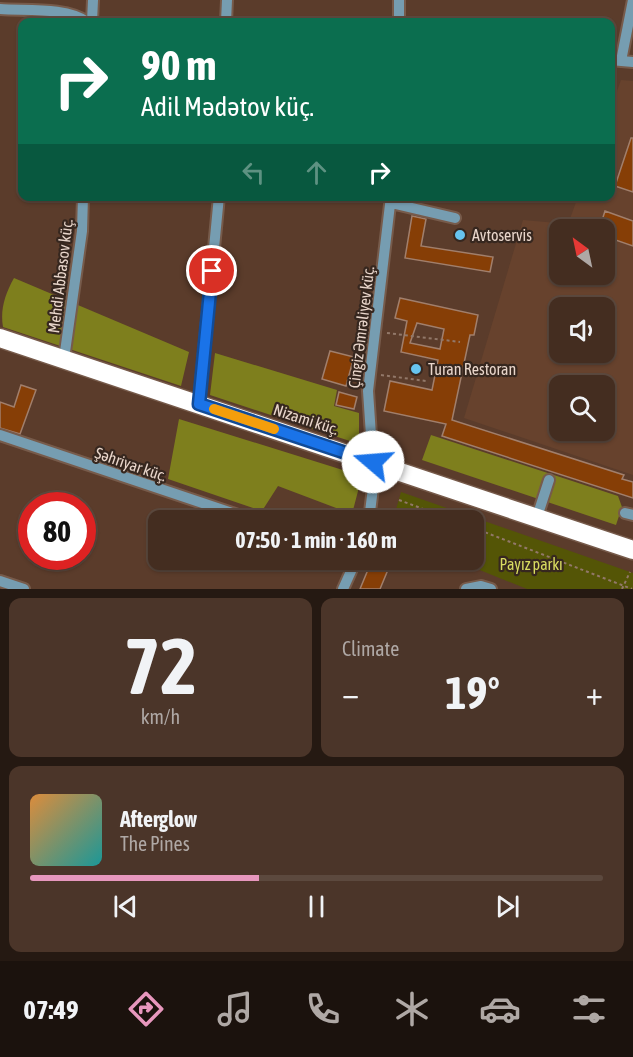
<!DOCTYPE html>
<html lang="en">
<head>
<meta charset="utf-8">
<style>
  :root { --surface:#442d20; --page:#4b3529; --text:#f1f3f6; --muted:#afa8a5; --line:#5c493e; --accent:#e797bd }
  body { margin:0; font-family:"Asap Condensed",sans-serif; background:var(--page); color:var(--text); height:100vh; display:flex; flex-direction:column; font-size:22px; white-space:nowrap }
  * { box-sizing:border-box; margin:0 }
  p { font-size:20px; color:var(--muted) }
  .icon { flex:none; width:33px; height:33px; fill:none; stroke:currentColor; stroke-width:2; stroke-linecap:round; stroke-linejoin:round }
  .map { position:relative; height:589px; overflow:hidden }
  .details { display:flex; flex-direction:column; gap:9px; padding:9px; background:#251912; flex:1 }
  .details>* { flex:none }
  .guide { position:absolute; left:18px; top:18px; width:597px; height:183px; border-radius:12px; box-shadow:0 2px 4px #0004,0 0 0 2px var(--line); background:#0b6e4f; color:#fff; overflow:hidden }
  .needle { width:39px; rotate:327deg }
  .tools { position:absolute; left:549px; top:219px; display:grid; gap:12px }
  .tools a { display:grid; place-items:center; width:66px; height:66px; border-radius:12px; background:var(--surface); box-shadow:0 2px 4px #0004,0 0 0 2px var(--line); font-size:30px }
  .speed { position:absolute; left:18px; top:492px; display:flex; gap:12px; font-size:30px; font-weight:700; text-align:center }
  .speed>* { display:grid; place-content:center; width:78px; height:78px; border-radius:50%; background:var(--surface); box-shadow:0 2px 4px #0004,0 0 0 2px var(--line); line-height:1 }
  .speed .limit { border:9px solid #d22; background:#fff; color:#111 }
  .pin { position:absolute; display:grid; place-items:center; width:51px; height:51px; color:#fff; margin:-26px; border:3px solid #fff; border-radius:50%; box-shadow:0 2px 6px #0007 }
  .me { position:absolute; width:66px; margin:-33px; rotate:288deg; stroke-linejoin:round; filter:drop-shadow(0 0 4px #0008) }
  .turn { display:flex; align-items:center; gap:21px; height:126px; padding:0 24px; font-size:27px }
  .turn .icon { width:78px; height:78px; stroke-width:2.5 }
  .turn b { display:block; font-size:42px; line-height:51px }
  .lanes { display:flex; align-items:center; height:57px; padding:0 24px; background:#0003; justify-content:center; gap:30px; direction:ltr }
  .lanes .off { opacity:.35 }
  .big { font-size:45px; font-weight:700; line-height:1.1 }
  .details .card { flex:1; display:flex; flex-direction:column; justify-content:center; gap:9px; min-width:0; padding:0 21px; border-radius:12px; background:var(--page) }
  .details .dial { align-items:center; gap:0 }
  .dial b { font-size:78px; line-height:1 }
  .song { display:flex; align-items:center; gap:18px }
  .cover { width:72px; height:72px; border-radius:9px; background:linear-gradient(135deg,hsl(30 70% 55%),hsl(180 70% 35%)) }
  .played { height:6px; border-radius:3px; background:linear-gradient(90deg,var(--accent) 40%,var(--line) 40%) }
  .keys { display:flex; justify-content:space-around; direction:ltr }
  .heat { display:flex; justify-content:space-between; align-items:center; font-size:33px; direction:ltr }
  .details .tiles { flex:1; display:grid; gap:9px; grid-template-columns:1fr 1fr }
  .card:last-child { grid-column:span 2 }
  .trip { position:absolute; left:148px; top:510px; width:336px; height:60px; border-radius:12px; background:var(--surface); box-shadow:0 2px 4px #0004,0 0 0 2px var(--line); font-weight:700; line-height:60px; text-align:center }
  .dock { display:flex; height:96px; justify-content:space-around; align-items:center; background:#1b120d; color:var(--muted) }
  .dock .icon { width:42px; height:42px }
  .dock .selected { color:var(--accent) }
  .dock b { font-size:27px; color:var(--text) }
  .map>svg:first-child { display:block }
  .built { fill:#67422d; fill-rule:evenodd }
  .green { fill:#545506 }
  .forest { fill:#7e7f1d }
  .building { fill:#863e06; stroke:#a17f6c; stroke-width:1.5; fill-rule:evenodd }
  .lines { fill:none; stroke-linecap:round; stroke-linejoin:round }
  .minor-casing { stroke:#775b4b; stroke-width:14 }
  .highway-casing { stroke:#775b4b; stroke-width:21 }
  .path { stroke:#927869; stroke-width:2; stroke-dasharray:3 3; stroke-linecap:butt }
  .minor { stroke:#769db1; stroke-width:10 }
  .highway { stroke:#fff; stroke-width:18 }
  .route-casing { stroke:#114b97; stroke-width:15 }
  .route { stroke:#1a73e8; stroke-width:10 }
  .slow { stroke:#f59e0b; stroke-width:10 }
  .poi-dot { fill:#67c4ef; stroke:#36271f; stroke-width:2 }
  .labels { text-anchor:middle; stroke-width:4.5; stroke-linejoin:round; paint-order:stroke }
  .poi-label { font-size:16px; fill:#e9d6cb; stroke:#36271f; text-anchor:start }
  .street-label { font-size:16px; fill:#e9d6cb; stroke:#36271f }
  .park-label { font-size:16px; fill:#d8db60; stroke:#36271f }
</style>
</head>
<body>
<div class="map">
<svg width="633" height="589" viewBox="0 0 633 589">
  <rect width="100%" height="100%" fill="#5b3c2b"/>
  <path class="built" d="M 621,80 L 633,81 L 633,475 L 464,418 L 523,220 L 568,224 L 578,197 L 610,196 L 611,108 ZM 560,230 L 604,230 L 604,274 L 560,274 ZM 560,308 L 604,308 L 604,352 L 560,352 ZM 560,386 L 604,386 L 604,430 L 560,430 Z"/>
  <path class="green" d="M 401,492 L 633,573 L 633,589 L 527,589 L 455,560 L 474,560 L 474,520 L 393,520 Z"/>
  <path class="forest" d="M 14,278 L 189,352 L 181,386 L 3,327 C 0,310 5,294 14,278 Z
    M 215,353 L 337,390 L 334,406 L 359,413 L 359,444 L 210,395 Z
    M 179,419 L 362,476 L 352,514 L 278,486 L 262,511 L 168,479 Z
    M 431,435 L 618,496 L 622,507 L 616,525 L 422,460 Z"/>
  <path class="building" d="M 631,138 L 633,138 L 633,192 L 615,186 Z
    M 605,211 L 633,221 L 633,246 L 604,236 L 604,230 L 599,230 Z
    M 412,216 L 426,219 L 421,246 L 493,257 L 490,272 L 405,258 Z
    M 400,298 L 478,315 L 474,335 L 470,335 L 452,420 L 624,475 L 622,479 L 633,482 L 633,498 L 442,436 L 446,424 L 384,411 L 390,381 L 432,390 L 438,360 L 401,352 L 407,321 L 395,318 ZM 417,323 L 444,329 L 440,349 L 410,343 Z
    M 330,351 L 354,357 L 346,386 L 322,379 Z
    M 21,385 L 36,390 L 20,434 L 0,428 L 0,402 L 14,407 Z
    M 339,392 L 357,397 L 354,409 L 336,405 Z
    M 372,560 L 392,560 L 380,589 L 360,589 Z"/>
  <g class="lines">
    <g class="minor-casing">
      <path id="minor" d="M 399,0 L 399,22
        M 0,9 C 25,11 67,7 87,22
        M 92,22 L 93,0
        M 226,22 L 227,0
        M 610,60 L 633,62
        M 621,61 L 633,0
        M 391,203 L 455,218
        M 64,359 L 82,231 L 83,196
        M 199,404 L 219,196
        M 0,435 L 253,520
        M 625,513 L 633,515
        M 537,517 L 549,480
        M 369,520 L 374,480 L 368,391 L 391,196
        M 0,581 L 24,589
        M 343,589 L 356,560
        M 466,589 L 481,586 L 491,589"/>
    </g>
    <g class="highway-casing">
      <path id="highway" d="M 0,338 L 633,550"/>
    </g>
    <path class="path" d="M 387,333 L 460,342
      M 381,375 L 426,381
      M 399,500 L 453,520
      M 474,528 L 632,589
      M 622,589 L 630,572"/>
    <use href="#minor" class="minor"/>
    <use href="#highway" class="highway"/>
  </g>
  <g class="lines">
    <g class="route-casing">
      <path id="route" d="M 212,271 L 199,404 L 373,462"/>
    </g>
    <use href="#route" class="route"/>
    <path class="slow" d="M 214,409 L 274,429"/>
  </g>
  <g class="poi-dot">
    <circle cx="460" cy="235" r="6"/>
    <circle cx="416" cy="369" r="6"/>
  </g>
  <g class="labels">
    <g class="poi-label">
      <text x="472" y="241">Avtoservis</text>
      <text x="428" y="375">Turan Restoran</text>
    </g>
    <g class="street-label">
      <text transform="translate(60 276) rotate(-83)" y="6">Mehdi Abbasov küç.</text>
      <text transform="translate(361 327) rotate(-83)" y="6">Çingiz Əmrəliyev küç.</text>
      <text transform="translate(306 419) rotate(18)" y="6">Nizami küç.</text>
      <text transform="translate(131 464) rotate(19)" y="6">Şəhriyar küç.</text>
    </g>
    <g class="park-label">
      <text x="531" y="570">Payız parkı</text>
    </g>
  </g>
</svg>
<div class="tools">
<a><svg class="needle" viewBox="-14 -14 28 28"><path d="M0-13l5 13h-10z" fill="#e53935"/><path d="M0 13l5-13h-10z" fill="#afa8a5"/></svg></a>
<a><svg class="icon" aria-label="sound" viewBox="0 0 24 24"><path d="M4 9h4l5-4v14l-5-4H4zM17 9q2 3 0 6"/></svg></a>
<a><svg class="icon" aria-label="search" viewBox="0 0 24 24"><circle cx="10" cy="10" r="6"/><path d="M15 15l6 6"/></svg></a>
</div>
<div class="speed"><div class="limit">80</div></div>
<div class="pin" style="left:212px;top:271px;background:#d93025"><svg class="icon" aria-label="arrive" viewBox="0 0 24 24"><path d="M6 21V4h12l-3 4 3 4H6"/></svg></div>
<svg class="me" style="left:373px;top:462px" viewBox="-20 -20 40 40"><circle r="19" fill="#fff"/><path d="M0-13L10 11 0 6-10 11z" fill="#1a73e8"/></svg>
<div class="trip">07:50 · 1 min · 160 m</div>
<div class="guide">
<div class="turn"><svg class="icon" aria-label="right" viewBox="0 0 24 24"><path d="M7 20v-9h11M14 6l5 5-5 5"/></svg><div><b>90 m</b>Adil Mədətov küç.</div></div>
<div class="lanes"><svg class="icon off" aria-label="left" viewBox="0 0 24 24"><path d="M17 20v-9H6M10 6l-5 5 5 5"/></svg><svg class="icon off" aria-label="ahead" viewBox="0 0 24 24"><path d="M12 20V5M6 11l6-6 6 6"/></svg><svg class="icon" aria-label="right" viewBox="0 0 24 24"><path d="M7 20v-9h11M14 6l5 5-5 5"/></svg></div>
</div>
</div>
<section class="details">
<div class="tiles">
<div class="card dial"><b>72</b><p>km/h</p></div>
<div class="card"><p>Climate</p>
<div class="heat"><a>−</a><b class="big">19°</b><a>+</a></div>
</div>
<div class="card">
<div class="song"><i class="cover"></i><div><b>Afterglow</b><p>The Pines</p></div></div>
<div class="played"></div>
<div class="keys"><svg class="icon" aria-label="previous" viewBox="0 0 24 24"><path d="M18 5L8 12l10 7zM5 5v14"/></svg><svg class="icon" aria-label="pause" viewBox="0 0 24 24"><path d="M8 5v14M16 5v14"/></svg><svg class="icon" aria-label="next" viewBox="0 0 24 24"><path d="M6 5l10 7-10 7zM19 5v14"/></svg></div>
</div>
</div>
</section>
<nav class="dock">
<b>07:49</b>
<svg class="icon selected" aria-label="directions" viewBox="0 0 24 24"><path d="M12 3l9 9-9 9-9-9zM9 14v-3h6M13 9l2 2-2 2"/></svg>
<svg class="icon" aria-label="music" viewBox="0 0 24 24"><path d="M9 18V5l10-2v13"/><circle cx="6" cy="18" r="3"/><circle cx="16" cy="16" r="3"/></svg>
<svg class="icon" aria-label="phone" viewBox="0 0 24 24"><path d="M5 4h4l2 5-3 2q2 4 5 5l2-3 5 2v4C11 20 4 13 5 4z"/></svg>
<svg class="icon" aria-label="climate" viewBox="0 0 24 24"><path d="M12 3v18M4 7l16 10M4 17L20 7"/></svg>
<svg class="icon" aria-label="car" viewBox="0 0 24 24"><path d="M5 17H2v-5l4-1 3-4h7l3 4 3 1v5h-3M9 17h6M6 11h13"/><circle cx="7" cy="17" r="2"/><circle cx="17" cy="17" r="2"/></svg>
<svg class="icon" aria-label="filters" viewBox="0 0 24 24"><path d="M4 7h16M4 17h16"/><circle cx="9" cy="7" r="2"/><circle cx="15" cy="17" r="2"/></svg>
</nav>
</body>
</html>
